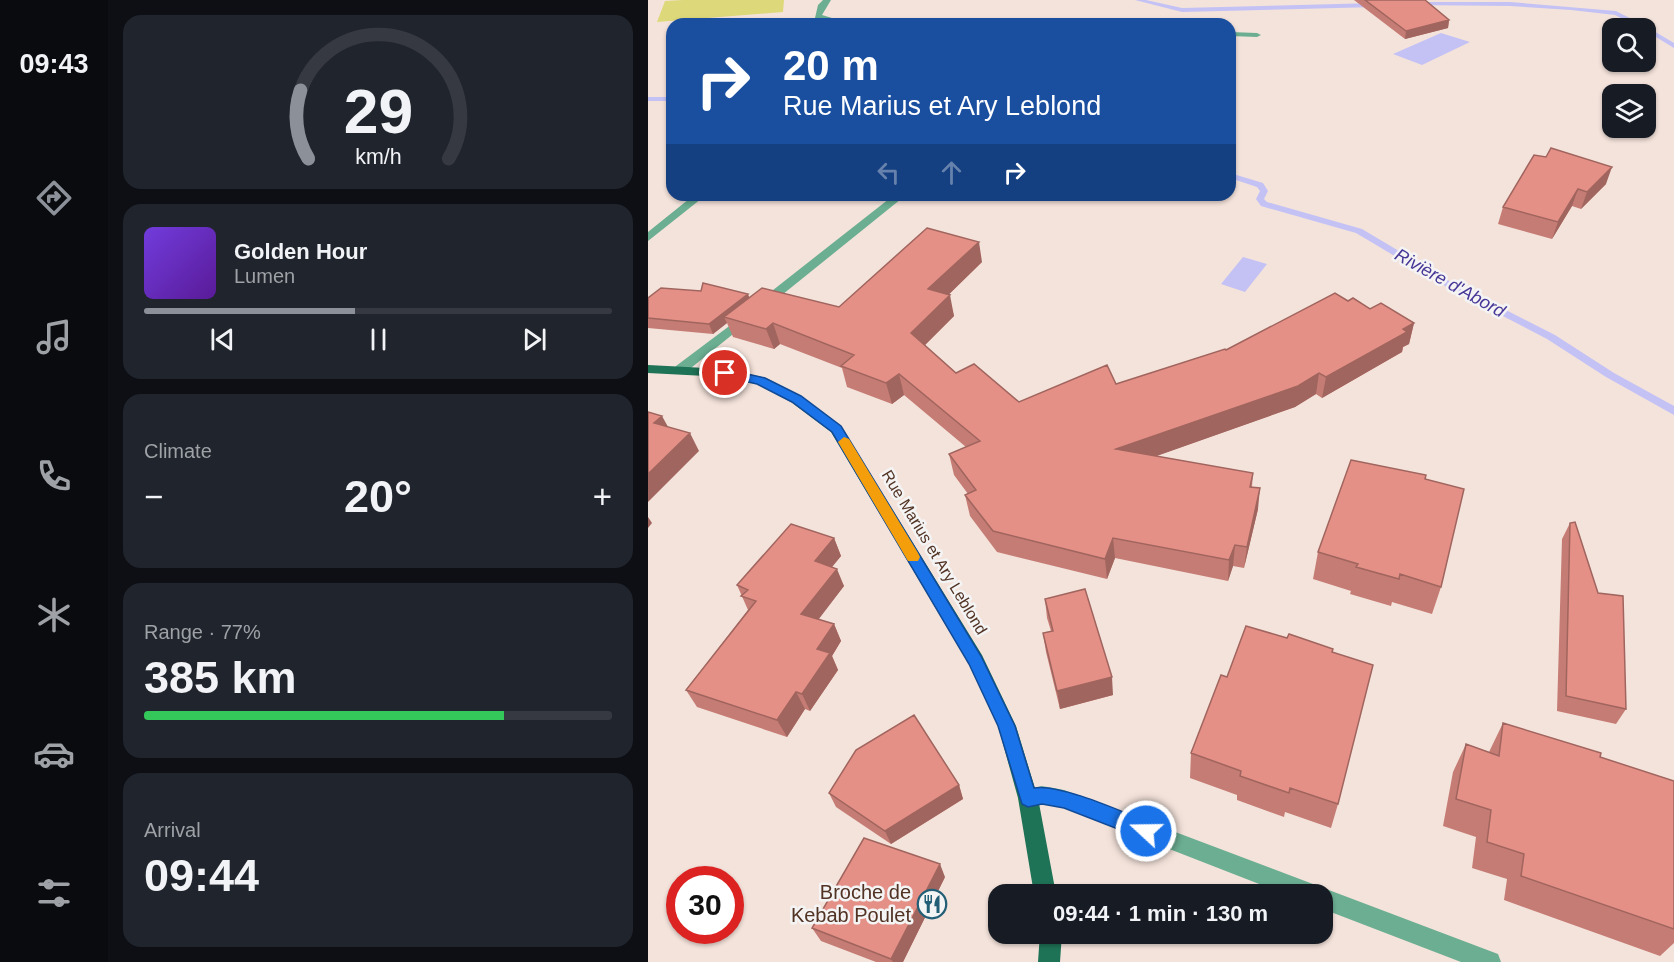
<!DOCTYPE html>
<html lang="en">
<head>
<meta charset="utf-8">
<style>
  :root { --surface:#171b24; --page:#20242c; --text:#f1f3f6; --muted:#9ea1a6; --line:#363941; --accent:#8c9099 }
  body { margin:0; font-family:Arial,sans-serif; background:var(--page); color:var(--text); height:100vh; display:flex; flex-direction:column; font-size:22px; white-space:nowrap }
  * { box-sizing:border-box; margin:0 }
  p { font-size:20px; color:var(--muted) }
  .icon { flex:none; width:33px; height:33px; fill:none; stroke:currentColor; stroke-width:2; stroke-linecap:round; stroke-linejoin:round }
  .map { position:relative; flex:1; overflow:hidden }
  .side { display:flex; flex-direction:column; gap:15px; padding:15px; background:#0d0f14; width:540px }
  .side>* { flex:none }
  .guide { position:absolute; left:18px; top:18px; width:570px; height:183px; border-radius:18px; box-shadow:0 2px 4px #0004; background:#1a4fa0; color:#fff; overflow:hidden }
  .controls { position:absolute; left:954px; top:18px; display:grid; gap:12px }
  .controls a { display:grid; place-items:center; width:54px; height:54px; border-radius:12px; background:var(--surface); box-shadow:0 2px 4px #0004; font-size:30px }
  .speed { position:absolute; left:18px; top:866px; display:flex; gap:12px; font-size:30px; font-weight:700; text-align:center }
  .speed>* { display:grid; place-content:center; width:78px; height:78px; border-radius:50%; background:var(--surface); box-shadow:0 2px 4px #0004; line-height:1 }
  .speed .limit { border:9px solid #d22; background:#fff; color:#111 }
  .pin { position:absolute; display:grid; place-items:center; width:51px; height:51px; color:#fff; margin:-26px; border:3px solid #fff; border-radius:50%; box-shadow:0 2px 6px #0007 }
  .me { position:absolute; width:66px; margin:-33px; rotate:291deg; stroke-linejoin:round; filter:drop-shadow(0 0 4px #0008) }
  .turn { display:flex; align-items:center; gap:21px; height:126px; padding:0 18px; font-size:27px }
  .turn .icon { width:78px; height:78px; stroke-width:2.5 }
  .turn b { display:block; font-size:42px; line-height:51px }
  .lanes { display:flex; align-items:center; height:57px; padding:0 18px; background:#0003; justify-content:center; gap:30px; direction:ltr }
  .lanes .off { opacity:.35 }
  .big { font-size:45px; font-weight:700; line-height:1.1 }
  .side .tile { flex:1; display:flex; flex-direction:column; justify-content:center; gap:9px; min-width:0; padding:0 21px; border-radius:18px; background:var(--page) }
  .side .dial { align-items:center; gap:0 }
  .dial svg { height:156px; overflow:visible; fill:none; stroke:var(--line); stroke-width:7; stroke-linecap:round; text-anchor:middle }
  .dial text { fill:var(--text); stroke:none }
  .song { display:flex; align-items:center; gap:18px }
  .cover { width:72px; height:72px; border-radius:9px; background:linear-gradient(135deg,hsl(260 70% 55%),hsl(270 70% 35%)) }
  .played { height:6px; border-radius:3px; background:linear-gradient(90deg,var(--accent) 45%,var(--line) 45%) }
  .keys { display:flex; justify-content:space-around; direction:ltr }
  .heat { display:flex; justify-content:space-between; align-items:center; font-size:33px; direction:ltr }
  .charge { height:9px; border-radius:4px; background:linear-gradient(90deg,#34c759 77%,var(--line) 0) }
  .trip { position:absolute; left:340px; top:884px; width:345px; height:60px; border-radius:18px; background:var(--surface); box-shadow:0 2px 4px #0004; font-weight:700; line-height:60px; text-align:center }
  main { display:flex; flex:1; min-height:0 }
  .menu { display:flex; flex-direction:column; width:108px; justify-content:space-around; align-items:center; background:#090b0e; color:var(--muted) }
  .menu .icon { width:42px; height:42px }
  .menu .current { color:var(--accent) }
  .menu b { font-size:27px; color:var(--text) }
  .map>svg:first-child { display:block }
  .green { fill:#ddd87a }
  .water { fill:#c4c2f5 }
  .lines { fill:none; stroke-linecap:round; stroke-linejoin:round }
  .stream { fill:#c4c2f5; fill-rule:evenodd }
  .lane { fill:#6bae92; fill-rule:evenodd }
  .street { fill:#6bae92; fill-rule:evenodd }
  .primary { fill:#1e7256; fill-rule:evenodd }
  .wall { fill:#c57c74 }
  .shaded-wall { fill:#a0655e }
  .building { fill:#e59087; stroke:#a0655e; stroke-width:1.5 }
  .route { fill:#1a73e8; stroke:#114b97; stroke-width:1.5 }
  .slow { fill:#f59e0b }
  .labels { text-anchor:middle; stroke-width:5; stroke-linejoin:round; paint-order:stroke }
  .street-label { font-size:16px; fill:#513223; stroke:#f4f4f4 }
  .water-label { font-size:18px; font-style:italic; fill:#483796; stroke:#f4f4f4 }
  .near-poi-label { font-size:20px; fill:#513223; stroke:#f4f4f4; text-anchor:end }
</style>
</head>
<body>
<main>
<nav class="menu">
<b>09:43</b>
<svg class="icon current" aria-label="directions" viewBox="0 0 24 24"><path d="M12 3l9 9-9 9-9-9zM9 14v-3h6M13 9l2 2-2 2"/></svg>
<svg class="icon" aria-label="music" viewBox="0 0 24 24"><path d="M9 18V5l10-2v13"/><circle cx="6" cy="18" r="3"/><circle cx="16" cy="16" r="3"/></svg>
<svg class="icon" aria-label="phone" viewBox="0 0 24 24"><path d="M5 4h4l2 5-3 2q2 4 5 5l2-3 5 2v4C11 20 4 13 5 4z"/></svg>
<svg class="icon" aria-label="climate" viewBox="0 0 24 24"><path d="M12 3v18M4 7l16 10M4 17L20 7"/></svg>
<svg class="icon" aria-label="car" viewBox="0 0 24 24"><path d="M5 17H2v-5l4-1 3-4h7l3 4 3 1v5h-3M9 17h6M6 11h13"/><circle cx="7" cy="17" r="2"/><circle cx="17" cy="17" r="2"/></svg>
<svg class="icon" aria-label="filters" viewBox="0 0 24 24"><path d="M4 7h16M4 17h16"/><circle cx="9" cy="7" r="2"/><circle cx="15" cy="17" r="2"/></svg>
</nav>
<section class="side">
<div class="tile dial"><svg viewBox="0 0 100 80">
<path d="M14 69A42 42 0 1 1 86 69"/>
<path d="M14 69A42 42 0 0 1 10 34" stroke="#8c9099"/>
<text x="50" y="56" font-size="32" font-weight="700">29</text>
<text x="50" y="72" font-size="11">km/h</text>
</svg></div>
<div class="tile">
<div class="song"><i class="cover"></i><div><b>Golden Hour</b><p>Lumen</p></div></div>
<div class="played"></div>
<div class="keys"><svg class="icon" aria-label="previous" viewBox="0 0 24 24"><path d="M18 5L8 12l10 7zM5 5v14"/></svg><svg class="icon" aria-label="pause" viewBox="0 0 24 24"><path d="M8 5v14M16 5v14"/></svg><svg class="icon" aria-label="next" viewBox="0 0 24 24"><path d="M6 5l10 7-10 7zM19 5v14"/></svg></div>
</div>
<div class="tile"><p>Climate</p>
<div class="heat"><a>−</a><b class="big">20°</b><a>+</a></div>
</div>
<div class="tile"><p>Range · 77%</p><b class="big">385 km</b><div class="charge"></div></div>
<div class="tile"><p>Arrival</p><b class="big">09:44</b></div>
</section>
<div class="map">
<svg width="1026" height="962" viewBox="0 0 1026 962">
  <rect width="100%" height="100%" fill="#f4e3db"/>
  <path class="green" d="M 35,0 L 136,0 L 135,12 L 9,22 L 17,1 Z"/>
  <path class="water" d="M 793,33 L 822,42 L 774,65 L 745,54 Z
    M 595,257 L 619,264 L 597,292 L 573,284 Z"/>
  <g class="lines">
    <path class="stream" d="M 487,0 L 498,0 L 534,8 L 728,3 L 731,5 L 728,7 L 534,12 Z
      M 766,2 L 862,2 L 968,11 L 999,27 L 1026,43 L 1026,48 L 998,31 L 998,28 L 993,28 L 967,15 L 923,10 L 862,6 L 764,5 Z
      M 0,97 L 24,97 L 24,101 L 0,101 Z
      M 582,173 L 615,183 L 620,191 L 616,199 L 619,202 L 714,229 L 803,282 L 907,335 L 966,373 L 1026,406 L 1026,415 L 958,377 L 899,339 L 797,286 L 708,233 L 613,206 L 608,199 L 612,191 L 609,187 L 582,178 Z"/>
    <path class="lane" d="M 175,0 L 183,0 L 174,15 L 204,24 L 187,24 L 167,18 L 170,5 Z
      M 352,18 L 414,22 L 418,24 L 231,24 L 235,22 Z
      M 582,32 L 609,33 L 613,35 L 609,37 L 582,36 Z"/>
    <path class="street" d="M 46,195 L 58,195 L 0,241 L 0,232 Z
      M 246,195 L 258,195 L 119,307 L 111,307 L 109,304 L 111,301 Z
      M 96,315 L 100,316 L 102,319 L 100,322 L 38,372 L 28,372 L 26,369 L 28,366 Z
      M 394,786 L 416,790 L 842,951 L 850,954 L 853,962 L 813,962 L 675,909 L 675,894 L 637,894 L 416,808 L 394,804 L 380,807 L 373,805 L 370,798 L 373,791 Z"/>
    <path class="primary" d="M 0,365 L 77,369 L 118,378 L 153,396 L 193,426 L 334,655 L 368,726 L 390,798 L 408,894 L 386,894 L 370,798 L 350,726 L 321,664 L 183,432 L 143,402 L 109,384 L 77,377 L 0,373 Z
      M 392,933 L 414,933 L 412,962 L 390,962 Z"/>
  </g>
  <path class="wall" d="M 706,0 L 777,0 L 801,20 L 800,28 L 757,39 Z
    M 886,155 L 958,184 L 933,209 L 924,206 L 904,239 L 850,224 L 855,207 Z
    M 334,262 L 300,295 L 306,316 L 277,345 L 308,373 L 371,402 L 468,384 L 578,350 L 700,301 L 766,323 L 761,344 L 755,347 L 754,352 L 674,398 L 668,394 L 647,407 L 508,456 L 605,473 L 604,487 L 610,509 L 596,568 L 585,566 L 580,581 L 467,558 L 459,579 L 349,552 L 322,516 L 317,495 L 320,494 L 306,475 L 301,454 L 318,447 L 256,395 L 244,404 L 199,387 L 194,368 L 132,344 L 126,349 L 85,337 L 79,323 L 65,334 L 0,328 L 0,298 L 101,297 L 191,307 Z
    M 777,479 L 793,587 L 784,614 L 744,602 L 743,606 L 702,594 L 703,591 L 665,579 L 670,552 Z
    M 922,523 L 978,709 L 968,724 L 909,711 L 914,539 Z
    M 186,538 L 193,556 L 184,567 L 196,586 L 170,619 L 186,624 L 193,641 L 184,656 L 190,670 L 162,711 L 157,709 L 139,737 L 49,707 L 38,690 L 100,610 L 89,585 Z
    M 397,599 L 465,695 L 412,709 L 398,652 L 395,633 L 403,631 L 399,618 Z
    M 639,638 L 685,649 L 684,652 L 690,804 L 683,828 L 637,812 L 636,817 L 589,800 L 589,795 L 542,778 L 543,753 L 579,677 Z
    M 855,723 L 952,757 L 1026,781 L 1026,943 L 1012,956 L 856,900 L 859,879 L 824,868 L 828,837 L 795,826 L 805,772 L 818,744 L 841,752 Z
    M 311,785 L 315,799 L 243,844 L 188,807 L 181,793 Z
    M 297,877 L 255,962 L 228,962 L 173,941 L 164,928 Z"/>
  <path class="shaded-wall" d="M 801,20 L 800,28 L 757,39 L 758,31 Z
    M 964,167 L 958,184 L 933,209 L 939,192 Z
    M 930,189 L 924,206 L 904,239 L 910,222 Z
    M 331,242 L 334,262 L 285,310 L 280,289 Z
    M 100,294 L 104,304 L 76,317 L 79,323 L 65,334 L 61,324 Z
    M 302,295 L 306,316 L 268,354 L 263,333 Z
    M 125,323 L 132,344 L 126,349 L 118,329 Z
    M 766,323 L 761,344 L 755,347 L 754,352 L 674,398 L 678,377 Z
    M 671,373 L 668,394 L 647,407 L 469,470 L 468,449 Z
    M 251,374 L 256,395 L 244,404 L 238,383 Z
    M 14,416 L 24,434 L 6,423 Z
    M 42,433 L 51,451 L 0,502 L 0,474 Z
    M 612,488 L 610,509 L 596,568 L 599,547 Z
    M 0,517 L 4,523 L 0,528 Z
    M 186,538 L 193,556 L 174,579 L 167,561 Z
    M 465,538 L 467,558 L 459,579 L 457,559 Z
    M 587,545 L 585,566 L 580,581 L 581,560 Z
    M 189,569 L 196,586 L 161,632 L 153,614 Z
    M 186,624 L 193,641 L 184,656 L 190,670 L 162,711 L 154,694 L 169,649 Z
    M 464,677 L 465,695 L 412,709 L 409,691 Z
    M 148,692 L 157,709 L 139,737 L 129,720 Z
    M 311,785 L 315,799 L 243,844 L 237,831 Z
    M 292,864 L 297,877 L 255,962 L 245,962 L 243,959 Z"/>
  <path class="building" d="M 717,0 L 777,0 L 801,20 L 758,31 Z
    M 903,148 L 964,167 L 939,192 L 930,189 L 910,222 L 855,207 L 886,155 L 898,157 Z
    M 279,228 L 331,242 L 280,289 L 302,295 L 263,333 L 308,373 L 326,364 L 371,402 L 459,365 L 468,384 L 577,349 L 578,350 L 687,293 L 700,301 L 705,298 L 722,309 L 733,303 L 766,323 L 755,329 L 759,332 L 678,377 L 671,373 L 650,386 L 468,449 L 605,473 L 602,487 L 612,488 L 599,547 L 587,545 L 581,560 L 465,538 L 457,559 L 345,531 L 317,495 L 328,490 L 301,454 L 332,441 L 251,374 L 238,383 L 193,366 L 206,355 L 125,323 L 118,329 L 76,317 L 114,288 L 191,307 Z
    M 55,283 L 100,294 L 61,324 L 0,318 L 0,298 L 13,288 L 53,291 Z
    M 0,412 L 14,416 L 6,423 L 42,433 L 0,474 Z
    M 703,460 L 778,475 L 777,479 L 816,489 L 793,587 L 752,574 L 751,579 L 708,567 L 710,564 L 670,552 Z
    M 927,522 L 950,593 L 975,596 L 978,709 L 918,696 L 922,523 Z
    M 143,524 L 186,538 L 167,561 L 189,569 L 153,614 L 186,624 L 169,649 L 182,653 L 154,694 L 148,692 L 129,720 L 38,690 L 108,601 L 93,596 L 100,590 L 89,585 Z
    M 437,589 L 464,677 L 409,691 L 395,633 L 405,631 L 397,599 Z
    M 598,626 L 639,638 L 641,634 L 685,649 L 684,652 L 725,665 L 690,804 L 642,788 L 641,793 L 592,776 L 593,771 L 543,753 L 573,675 L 579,677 Z
    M 266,715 L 311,785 L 237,831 L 181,793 L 208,750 Z
    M 855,723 L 953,753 L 952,757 L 1026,781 L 1026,929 L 873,876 L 876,854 L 839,842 L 843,810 L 808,799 L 818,744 L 851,756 Z
    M 216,838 L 292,864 L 243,959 L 164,928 Z"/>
  <path class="route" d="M 77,369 L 117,378 L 153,396 L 193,426 L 333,656 L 367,726 L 386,788 C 412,783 479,814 505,824 L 508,831 L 505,837 L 498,840 L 416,808 L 394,804 L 380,807 L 374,804 L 350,726 L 321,664 L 184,432 L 144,402 L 109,384 L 73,376 L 73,370 Z"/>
  <path class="slow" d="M 196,437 L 201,439 L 270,553 L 272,557 L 270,561 L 260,561 L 190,442 Z"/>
  <defs>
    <g id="restaurant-ring" transform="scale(1.5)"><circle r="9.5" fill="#f4f4f4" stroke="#225f76" stroke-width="1.5"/><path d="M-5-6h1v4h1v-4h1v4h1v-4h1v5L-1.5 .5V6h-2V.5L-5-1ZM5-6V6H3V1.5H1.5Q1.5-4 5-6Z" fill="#225f76"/></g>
  </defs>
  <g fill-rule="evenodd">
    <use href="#restaurant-ring" x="284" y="904"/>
  </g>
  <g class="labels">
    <g class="street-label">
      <text transform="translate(287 552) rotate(59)" y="6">Rue Marius et Ary Leblond</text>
    </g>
    <g class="water-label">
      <text transform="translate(802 283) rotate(29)" y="6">Rivière d'Abord</text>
    </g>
    <g class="near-poi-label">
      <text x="263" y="899">Broche de<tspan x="263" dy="23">Kebab Poulet</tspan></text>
    </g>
  </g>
</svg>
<div class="controls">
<a><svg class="icon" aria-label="search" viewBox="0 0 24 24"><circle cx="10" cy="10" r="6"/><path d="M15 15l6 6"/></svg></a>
<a><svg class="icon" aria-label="layers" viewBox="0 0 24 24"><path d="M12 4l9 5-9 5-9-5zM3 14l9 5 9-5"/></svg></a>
</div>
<div class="speed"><div class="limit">30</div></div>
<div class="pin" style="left:77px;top:373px;background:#d93025"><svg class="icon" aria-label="arrive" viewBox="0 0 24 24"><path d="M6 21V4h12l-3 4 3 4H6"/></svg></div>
<svg class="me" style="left:498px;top:831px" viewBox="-20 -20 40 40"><circle r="17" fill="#1a73e8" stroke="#fff" stroke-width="3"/><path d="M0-11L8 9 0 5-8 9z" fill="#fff"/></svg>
<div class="trip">09:44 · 1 min · 130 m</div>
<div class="guide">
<div class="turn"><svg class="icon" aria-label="right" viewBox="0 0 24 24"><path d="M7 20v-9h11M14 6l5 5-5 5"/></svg><div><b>20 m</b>Rue Marius et Ary Leblond</div></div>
<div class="lanes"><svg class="icon off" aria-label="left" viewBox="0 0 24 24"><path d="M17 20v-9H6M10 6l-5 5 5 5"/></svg><svg class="icon off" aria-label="ahead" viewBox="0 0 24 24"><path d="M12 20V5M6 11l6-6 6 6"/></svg><svg class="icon" aria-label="right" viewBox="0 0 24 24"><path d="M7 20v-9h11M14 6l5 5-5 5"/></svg></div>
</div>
</div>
</main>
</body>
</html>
